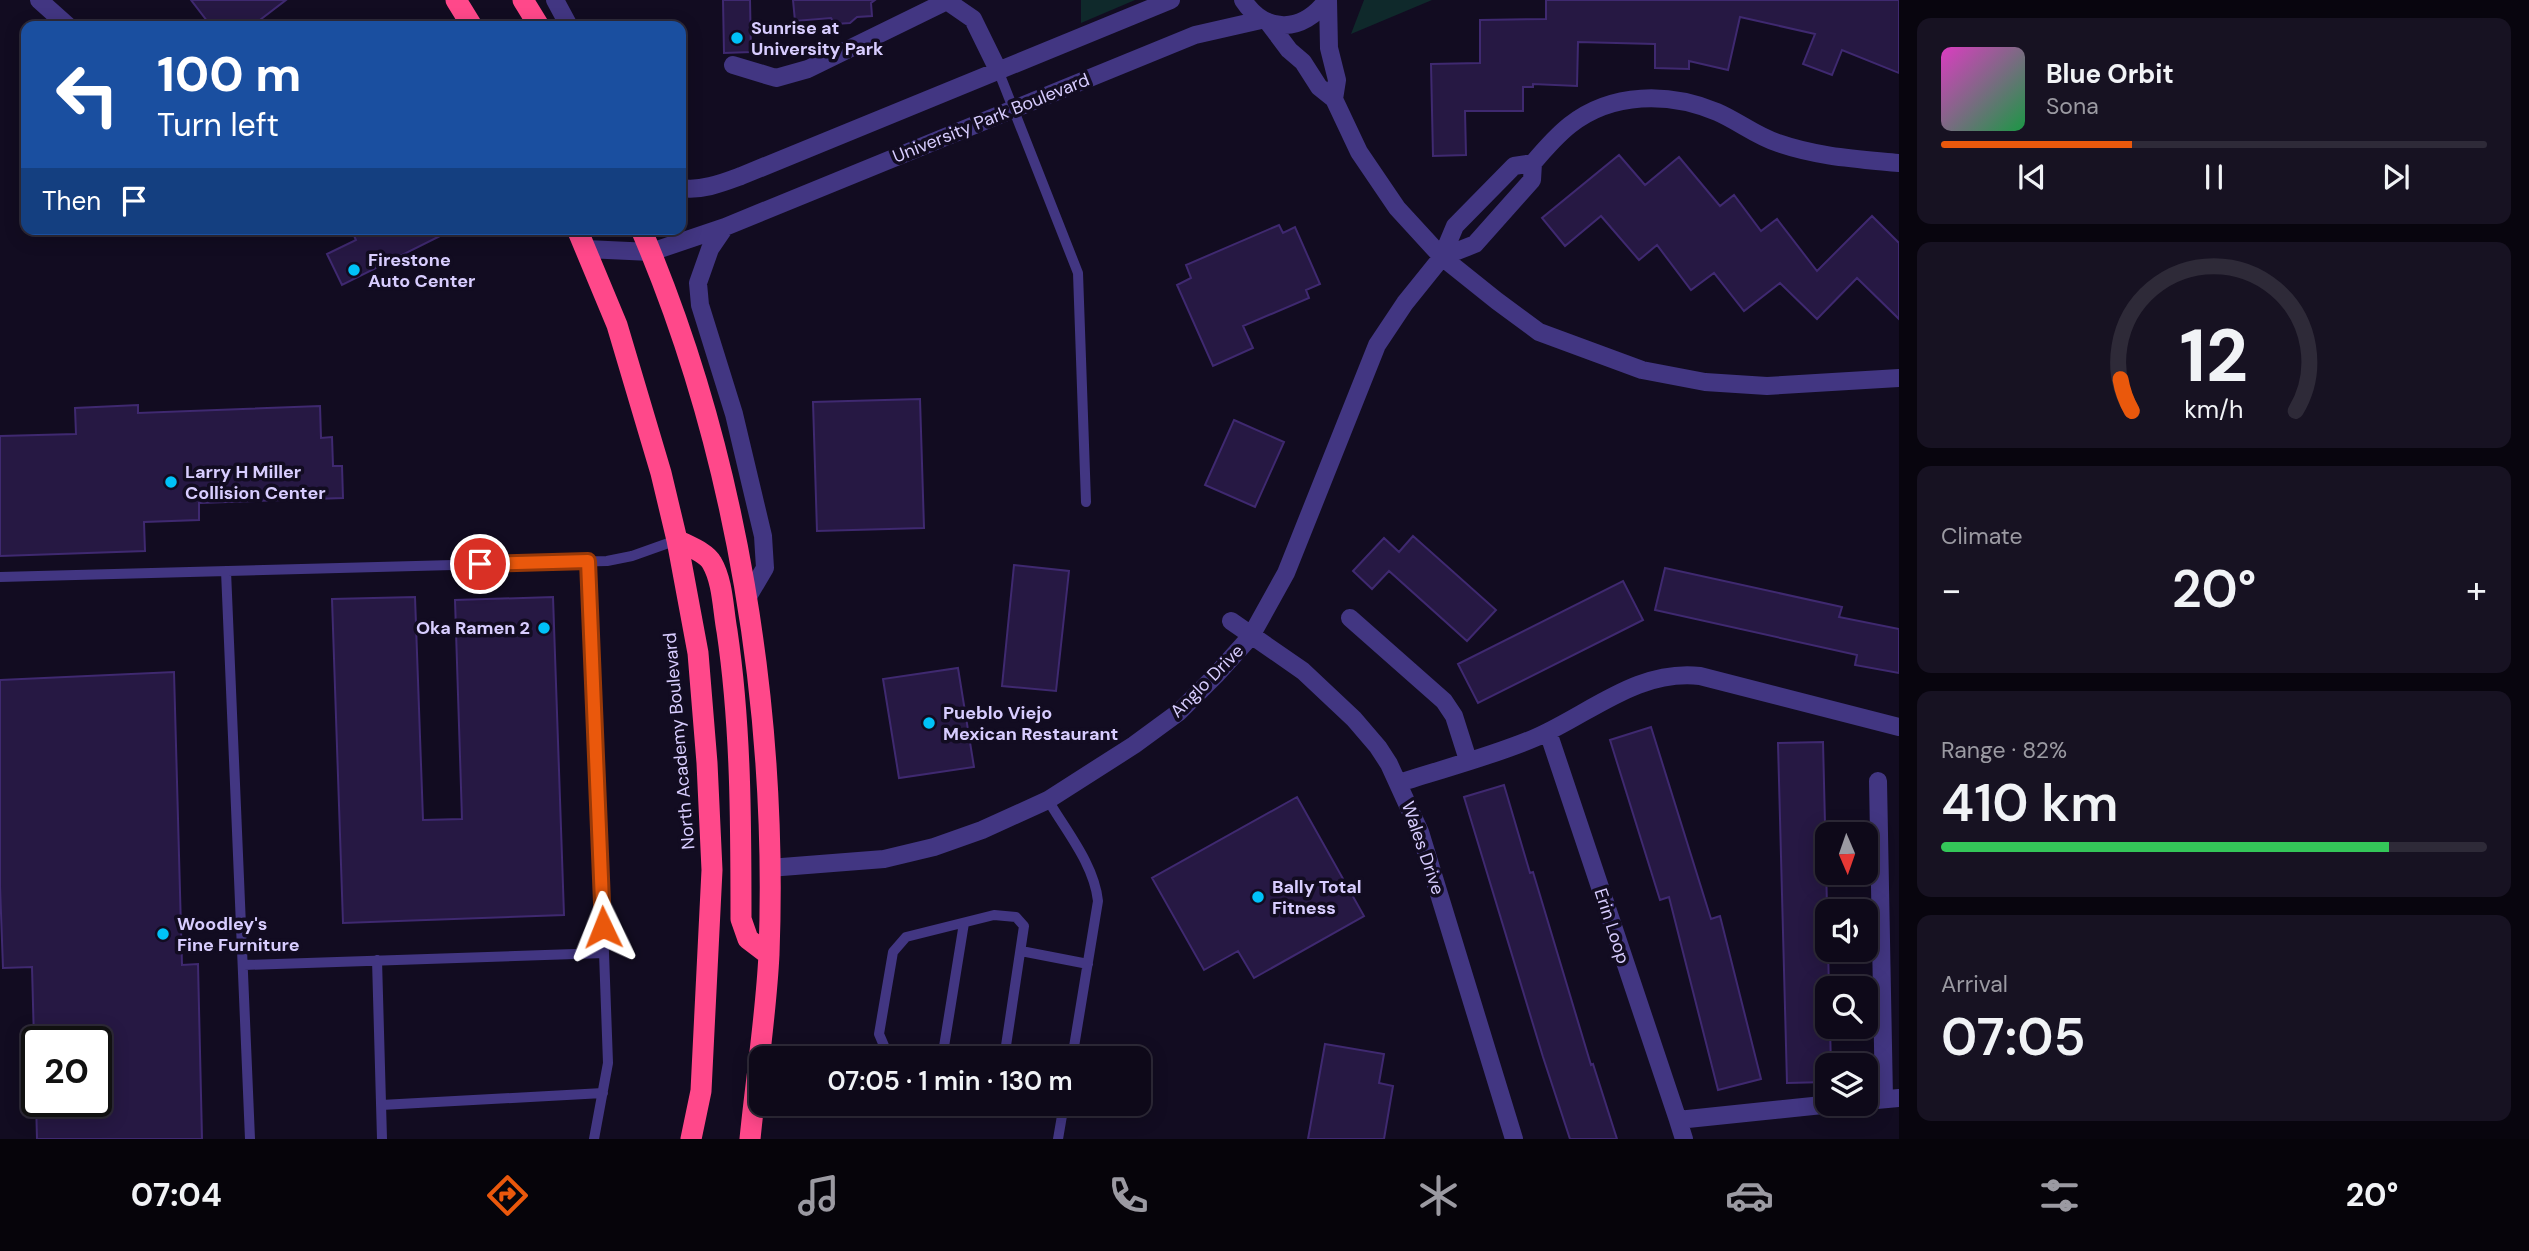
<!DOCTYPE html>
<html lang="en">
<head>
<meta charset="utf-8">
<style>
  :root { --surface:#0e0919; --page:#171222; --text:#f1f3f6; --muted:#9b9aa2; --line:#2e2a38; --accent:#ea580c }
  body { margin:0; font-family:"DM Sans",sans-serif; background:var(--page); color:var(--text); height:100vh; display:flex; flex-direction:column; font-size:26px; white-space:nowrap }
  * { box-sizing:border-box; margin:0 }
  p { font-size:23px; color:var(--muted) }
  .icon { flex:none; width:38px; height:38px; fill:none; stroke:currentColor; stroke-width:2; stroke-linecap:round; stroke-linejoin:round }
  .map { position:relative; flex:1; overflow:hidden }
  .drawer { display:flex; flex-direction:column; gap:18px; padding:18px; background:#08050e; width:630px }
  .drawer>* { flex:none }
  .banner { position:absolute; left:21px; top:21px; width:665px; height:214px; border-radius:14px; box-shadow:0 4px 18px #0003,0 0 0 2px var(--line); background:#1a4fa0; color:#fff; overflow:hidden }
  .needle { width:46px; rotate:178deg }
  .controls { position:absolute; left:1815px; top:822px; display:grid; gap:14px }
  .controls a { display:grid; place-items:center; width:63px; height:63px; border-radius:14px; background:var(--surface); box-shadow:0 4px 18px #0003,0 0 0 2px var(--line); font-size:35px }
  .speed { position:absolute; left:21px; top:1026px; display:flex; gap:14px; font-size:35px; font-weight:700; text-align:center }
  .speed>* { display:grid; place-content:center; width:91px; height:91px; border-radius:50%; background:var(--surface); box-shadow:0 4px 18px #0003,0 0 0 2px var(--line); line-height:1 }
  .speed .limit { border:4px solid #111; border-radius:10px; background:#fff; color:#111 }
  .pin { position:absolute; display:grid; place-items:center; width:60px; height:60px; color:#fff; margin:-30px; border:4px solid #fff; border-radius:50%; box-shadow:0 2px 7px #0007 }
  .me { position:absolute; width:77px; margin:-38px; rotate:358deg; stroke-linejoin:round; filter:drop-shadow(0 0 5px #0008) }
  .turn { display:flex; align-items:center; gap:24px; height:147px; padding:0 21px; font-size:32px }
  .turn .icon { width:91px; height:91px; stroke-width:2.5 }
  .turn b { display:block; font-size:49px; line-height:60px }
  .then { display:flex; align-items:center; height:66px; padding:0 21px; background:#0003; gap:14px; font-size:26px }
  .big { font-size:52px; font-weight:600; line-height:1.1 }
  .drawer .card { flex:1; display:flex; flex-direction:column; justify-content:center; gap:10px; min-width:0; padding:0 24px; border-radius:14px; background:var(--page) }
  .drawer .dial { align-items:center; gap:0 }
  .dial svg { height:182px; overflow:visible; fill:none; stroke:var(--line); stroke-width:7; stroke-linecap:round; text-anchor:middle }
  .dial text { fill:var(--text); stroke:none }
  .song { display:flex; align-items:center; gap:21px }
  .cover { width:84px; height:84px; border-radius:10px; background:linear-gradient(135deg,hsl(310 70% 55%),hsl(140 70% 35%)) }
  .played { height:7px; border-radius:4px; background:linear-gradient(90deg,var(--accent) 35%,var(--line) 35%) }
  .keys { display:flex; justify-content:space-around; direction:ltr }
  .heat { display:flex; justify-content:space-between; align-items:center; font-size:38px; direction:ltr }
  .charge { height:10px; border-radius:5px; background:linear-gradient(90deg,#34c759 82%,var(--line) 0) }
  .trip { position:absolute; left:749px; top:1046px; width:402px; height:70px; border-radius:14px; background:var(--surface); box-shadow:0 4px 18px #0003,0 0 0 2px var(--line); font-weight:600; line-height:70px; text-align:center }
  .tabs { display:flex; height:112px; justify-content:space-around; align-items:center; background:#06040a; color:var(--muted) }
  .tabs .icon { width:49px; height:49px }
  .tabs .active { color:var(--accent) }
  .tabs b { font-size:32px; color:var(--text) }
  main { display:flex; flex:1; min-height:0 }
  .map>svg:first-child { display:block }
  .green { fill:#0f292b }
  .building { fill:#261843; stroke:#3f2970; stroke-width:2 }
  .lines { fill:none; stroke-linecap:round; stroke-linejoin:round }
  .lane { stroke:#423682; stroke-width:10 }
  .street { stroke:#423682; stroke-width:18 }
  .highway { stroke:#ff488a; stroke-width:21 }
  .route-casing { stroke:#983908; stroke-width:18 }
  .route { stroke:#ea580c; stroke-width:12 }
  .poi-dot { fill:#00c2f8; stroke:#120c21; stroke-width:2.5 }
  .labels { text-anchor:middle; stroke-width:7; stroke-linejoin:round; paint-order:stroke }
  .poi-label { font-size:18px; font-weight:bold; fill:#d8cdff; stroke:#120c21; text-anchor:start }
  .street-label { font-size:18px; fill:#d8cdff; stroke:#120c21 }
</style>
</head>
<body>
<main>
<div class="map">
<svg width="1899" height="1139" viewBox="0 0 1899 1139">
  <rect width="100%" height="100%" fill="#120c21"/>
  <path class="green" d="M 1081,0 L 1135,0 L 1081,23 Z
    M 1364,0 L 1432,0 L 1351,34 Z"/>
  <path class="building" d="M 191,0 L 286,0 L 252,26 L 211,26 Z
    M 723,0 L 750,0 L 751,52 L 724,53 Z
    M 793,0 L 875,0 L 871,3 L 872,16 L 857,17 L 850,23 L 835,24 L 831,18 L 795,21 Z
    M 1546,0 L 1899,0 L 1899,73 L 1842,50 L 1832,75 L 1803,64 L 1815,34 L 1740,17 L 1728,70 L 1689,61 L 1689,69 L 1655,68 L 1655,44 L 1578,42 L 1577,86 L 1533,84 L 1533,87 L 1523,87 L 1523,111 L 1465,111 L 1466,155 L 1433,156 L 1431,64 L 1480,63 L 1480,20 L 1546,19 Z
    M 1619,155 L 1645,185 L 1679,157 L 1720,206 L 1734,195 L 1761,231 L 1777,219 L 1817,271 L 1872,216 L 1899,243 L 1899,319 L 1857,278 L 1817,319 L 1780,283 L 1744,311 L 1714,273 L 1691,290 L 1657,245 L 1639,260 L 1601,216 L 1565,246 L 1542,218 Z
    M 1279,225 L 1283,233 L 1295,227 L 1320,284 L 1306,290 L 1309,298 L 1243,326 L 1253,348 L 1213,366 L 1177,285 L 1191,278 L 1186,265 Z
    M 351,229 L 454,229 L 342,285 L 327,254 L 356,240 Z
    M 920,399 L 924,528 L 817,531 L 813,402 Z
    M 138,405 L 138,413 L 320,406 L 321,438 L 332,437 L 333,466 L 342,466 L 343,498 L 199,503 L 199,520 L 144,522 L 145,551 L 0,556 L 0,436 L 76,434 L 75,408 Z
    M 1234,420 L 1284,442 L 1255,507 L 1205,485 Z
    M 1413,536 L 1496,610 L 1467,641 L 1389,571 L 1372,589 L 1353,571 L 1384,538 L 1399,552 Z
    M 1014,565 L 1069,571 L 1056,691 L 1002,686 Z
    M 1665,568 L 1842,607 L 1839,617 L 1899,629 L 1899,673 L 1855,665 L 1857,655 L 1655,610 Z
    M 1623,581 L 1643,620 L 1478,703 L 1458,664 Z
    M 415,597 L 423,820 L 462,819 L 455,600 L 553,597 L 564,915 L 343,923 L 332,599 Z
    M 958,668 L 974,767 L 899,778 L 883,679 Z
    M 174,672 L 182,965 L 198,964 L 202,1139 L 37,1139 L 36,1101 L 96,1101 L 96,1041 L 34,1041 L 32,967 L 3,968 L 0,886 L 0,680 Z
    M 1651,727 L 1711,919 L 1720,916 L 1761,1079 L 1718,1090 L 1669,897 L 1660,900 L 1610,740 Z
    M 1823,742 L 1829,989 L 1827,989 L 1827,1027 L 1830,1027 L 1831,1066 L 1827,1066 L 1827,1082 L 1787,1083 L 1778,743 Z
    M 1504,785 L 1530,873 L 1533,872 L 1591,1065 L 1593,1064 L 1617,1139 L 1570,1139 L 1543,1057 L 1464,797 Z
    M 1297,797 L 1364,916 L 1254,978 L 1238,951 L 1204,970 L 1152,878 Z
    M 1325,1044 L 1384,1054 L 1379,1083 L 1393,1086 L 1384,1139 L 1308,1139 Z"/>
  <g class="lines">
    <path class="lane" d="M 998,70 L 1078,273 L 1086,502
      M 226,571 L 250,1139
      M 0,577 L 607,561 L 632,556 L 677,540
      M 1048,800 C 1066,831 1094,864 1098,901 L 1072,1059
      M 1021,951 L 1088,964
      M 377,960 L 382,1139
      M 244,965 L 604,953 L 588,561
      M 906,1059 L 885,1048 L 879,1034 L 893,952 L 906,937 L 994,915 L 1016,917 L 1024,926 L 1004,1059
      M 942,1059 L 964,923
      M 381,1105 L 603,1093
      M 594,1139 L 608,1063 L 604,953
      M 1058,1139 L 1064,1104"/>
    <path class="street" d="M 39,0 L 68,26
      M 555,0 L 569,26
      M 1243,0 C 1266,35 1303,32 1327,0
      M 1328,0 L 1329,48 L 1337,80 L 1334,99
      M 1268,22 L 1289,50 L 1303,62 L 1319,87 L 1334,99 L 1359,152 L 1397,208 L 1442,257 L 1497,301 L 1539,332 L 1642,370 L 1705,382 L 1767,386 L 1899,378
      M 733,65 L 776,78 L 808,69 L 947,1 L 973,19 L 998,70
      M 681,188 C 702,191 722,183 741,176 L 1171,0
      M 586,249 L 651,252 L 725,227
      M 1442,257 L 1475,244 L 1532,180 L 1533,163 C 1544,150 1556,136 1570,125 C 1612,92 1669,92 1717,112 C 1738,121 1756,136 1778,143 C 1818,157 1858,159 1899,163
      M 746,600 L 765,568 L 763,536 L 734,414 L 700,305 L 698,283 L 710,249 L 725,227 L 1195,35 L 1261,20
      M 1350,618 L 1444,701 L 1454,716 L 1468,760
      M 1231,621 L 1303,671 L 1354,719 L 1378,747 L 1389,764 L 1420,832 L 1514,1139
      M 1548,732 L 1678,1120 L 1832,1104
      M 1878,781 L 1884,1099
      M 1399,783 C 1445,768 1493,756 1537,737 C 1591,713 1638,669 1700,676 L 1899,727
      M 769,868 L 884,859 L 934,847 L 982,830 L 1048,800 L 1134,745 L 1179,712 L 1216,675 L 1251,636 L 1286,573 L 1377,345 L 1405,303 L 1442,257 L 1455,226 L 1514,166 L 1533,163
      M 1866,1101 L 1899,1098
      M 1678,1120 L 1684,1139"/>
    <path class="highway" d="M 456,0 L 472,26
      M 523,0 L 539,26
      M 577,229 L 617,325 L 661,473 L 677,540 L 698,653 L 707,763 L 712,870 L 701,1091 L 691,1139
      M 641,229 C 737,453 778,712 769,954 C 766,1016 756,1078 750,1139
      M 677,540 C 688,546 706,552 712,563 C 723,582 723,610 727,631 C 741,726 741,822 741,919 L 748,939 L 769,955"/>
  </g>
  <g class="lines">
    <g class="route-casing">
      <path id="route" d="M 480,564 L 588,561 L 603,927"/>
    </g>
    <use href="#route" class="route"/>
  </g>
  <g class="poi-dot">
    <circle cx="737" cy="38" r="7"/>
    <circle cx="354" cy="270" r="7"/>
    <circle cx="171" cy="482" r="7"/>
    <circle cx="544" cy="628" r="7"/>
    <circle cx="929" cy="723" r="7"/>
    <circle cx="1258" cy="897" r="7"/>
    <circle cx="163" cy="934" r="7"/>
  </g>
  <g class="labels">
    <g class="poi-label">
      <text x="751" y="34">Sunrise at<tspan x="751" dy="21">University Park</tspan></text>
      <text x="368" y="266">Firestone<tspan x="368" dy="21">Auto Center</tspan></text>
      <text x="185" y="478">Larry H Miller<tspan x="185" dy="21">Collision Center</tspan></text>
      <text x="530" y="634" text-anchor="end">Oka Ramen 2</text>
      <text x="943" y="719">Pueblo Viejo<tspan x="943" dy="21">Mexican Restaurant</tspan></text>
      <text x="1272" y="893">Bally Total<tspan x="1272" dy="21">Fitness</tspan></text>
      <text x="177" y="930">Woodley's<tspan x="177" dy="21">Fine Furniture</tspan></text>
    </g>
    <g class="street-label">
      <text transform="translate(991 118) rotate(-22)" y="6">University Park Boulevard</text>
      <text transform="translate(1207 681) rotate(-45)" y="6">Anglo Drive</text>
      <text transform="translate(679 741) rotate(-95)" y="6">North Academy Boulevard</text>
      <text transform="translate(1423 848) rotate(71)" y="6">Wales Drive</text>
      <text transform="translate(1612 926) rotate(72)" y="6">Erin Loop</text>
    </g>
  </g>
</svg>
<div class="controls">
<a><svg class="needle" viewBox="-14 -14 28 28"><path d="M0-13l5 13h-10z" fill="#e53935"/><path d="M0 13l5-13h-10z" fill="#9b9aa2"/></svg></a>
<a><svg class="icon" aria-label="sound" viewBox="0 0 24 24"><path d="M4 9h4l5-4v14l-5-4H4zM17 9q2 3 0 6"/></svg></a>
<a><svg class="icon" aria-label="search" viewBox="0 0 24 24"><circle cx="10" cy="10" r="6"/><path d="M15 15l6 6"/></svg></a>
<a><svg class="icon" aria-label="layers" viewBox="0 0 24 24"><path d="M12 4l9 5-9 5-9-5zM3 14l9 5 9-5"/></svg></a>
</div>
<div class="speed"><div class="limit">20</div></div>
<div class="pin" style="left:480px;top:564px;background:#d93025"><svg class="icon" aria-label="arrive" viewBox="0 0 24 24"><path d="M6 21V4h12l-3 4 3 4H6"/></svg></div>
<svg class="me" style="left:603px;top:927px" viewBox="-20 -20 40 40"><path d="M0-17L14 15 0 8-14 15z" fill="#ea580c" stroke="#fff" stroke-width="4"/></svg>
<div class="trip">07:05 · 1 min · 130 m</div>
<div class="banner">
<div class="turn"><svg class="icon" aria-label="left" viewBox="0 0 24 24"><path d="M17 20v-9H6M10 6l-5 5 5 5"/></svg><div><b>100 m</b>Turn left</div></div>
<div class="then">Then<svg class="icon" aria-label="arrive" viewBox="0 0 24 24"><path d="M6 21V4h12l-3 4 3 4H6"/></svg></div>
</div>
</div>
<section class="drawer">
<div class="card">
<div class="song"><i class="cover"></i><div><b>Blue Orbit</b><p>Sona</p></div></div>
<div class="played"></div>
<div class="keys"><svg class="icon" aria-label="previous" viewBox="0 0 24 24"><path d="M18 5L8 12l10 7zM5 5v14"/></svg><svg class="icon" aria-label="pause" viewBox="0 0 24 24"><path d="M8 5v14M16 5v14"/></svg><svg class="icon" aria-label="next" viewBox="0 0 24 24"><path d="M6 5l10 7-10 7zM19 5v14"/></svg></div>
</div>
<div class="card dial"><svg viewBox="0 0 100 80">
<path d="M14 69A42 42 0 1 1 86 69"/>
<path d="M14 69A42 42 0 0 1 9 55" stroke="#ea580c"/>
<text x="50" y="56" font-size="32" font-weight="700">12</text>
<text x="50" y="72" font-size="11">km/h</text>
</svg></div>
<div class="card"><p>Climate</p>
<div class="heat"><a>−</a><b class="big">20°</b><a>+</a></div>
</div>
<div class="card"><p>Range · 82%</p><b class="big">410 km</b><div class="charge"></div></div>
<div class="card"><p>Arrival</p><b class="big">07:05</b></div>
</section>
</main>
<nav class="tabs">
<b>07:04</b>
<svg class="icon active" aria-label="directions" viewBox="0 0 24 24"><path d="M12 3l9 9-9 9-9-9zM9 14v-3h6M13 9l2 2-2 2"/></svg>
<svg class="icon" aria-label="music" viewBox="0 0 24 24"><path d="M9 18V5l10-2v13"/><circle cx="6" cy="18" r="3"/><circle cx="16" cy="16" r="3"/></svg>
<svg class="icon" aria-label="phone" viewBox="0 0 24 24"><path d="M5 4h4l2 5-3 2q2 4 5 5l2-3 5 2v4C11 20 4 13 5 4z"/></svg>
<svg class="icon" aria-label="climate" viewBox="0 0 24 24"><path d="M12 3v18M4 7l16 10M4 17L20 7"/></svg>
<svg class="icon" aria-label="car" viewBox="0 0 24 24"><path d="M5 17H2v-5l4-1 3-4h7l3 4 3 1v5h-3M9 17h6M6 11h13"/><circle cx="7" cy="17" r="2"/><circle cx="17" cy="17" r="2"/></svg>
<svg class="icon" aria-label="filters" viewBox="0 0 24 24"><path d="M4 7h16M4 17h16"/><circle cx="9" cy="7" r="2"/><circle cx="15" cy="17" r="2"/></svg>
<b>20°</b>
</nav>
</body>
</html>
